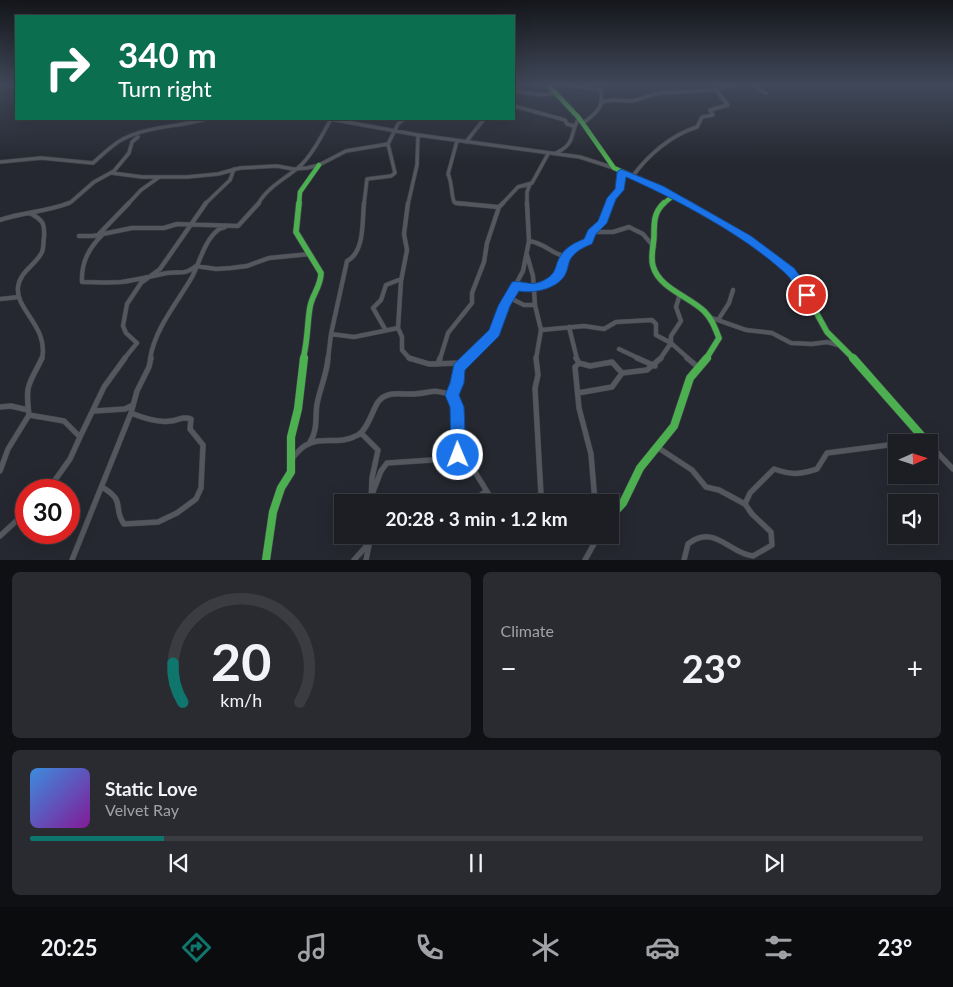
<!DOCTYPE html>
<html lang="en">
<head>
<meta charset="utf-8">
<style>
  :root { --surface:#1c1e24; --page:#292b31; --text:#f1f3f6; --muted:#a0a2a6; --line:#3a3c41; --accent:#0f766e }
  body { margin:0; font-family:Lato,sans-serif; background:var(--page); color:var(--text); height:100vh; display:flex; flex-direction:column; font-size:19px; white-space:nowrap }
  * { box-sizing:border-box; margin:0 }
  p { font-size:16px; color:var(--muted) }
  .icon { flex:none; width:28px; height:28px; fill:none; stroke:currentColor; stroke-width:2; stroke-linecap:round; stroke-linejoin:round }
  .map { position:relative; height:560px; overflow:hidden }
  .side { display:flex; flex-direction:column; gap:12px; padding:12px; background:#0f1014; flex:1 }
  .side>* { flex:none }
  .banner { position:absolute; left:15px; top:15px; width:500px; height:105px; border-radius:0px; box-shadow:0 5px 20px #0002,0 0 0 1px var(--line); background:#0b6e4f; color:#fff; overflow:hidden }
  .needle { width:32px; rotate:87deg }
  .tools { position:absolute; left:888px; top:434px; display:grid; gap:10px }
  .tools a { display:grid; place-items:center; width:50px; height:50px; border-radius:0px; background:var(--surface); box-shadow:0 5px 20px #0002,0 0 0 1px var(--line); font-size:25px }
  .speed { position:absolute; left:15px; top:479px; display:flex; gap:10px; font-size:25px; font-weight:700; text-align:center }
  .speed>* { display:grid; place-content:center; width:65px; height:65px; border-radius:50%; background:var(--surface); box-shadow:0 5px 20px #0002,0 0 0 1px var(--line); line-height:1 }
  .speed .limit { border:8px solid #d22; background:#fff; color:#111 }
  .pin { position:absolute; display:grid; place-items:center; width:42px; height:42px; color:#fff; margin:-21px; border:2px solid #fff; border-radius:50%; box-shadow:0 1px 5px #0007 }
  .me { position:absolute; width:55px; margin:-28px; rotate:359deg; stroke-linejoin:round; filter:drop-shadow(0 0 4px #0008) }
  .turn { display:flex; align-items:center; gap:18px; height:105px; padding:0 20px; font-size:22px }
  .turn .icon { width:65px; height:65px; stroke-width:2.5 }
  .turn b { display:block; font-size:35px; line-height:42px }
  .big { font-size:38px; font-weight:700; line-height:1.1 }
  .side .tile { flex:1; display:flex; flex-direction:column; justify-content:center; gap:8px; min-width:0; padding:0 18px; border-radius:8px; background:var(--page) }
  .side .dial { align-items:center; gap:0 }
  .dial svg { height:130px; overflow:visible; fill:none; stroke:var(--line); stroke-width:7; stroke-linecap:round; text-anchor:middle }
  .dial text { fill:var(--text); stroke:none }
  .song { display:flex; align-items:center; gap:15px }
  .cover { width:60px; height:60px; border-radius:8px; background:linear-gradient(135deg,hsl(210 70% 55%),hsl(290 70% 35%)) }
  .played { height:5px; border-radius:2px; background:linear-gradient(90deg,var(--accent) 15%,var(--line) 15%) }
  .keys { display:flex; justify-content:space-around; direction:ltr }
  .heat { display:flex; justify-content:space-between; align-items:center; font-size:28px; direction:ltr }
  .side .tiles { flex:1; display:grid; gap:12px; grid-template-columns:1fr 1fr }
  .tile:last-child { grid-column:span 2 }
  .trip { position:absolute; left:334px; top:494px; width:285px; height:50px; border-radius:0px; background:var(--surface); box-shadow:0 5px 20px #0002,0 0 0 1px var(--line); font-weight:700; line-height:50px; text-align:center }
  .tabs { display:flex; height:80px; justify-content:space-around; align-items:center; background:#0b0c0e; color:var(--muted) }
  .tabs .icon { width:35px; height:35px }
  .tabs .selected { color:var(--accent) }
  .tabs b { font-size:22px; color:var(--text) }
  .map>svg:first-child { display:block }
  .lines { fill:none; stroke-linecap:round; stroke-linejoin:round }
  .street-far2-casing { stroke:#43454d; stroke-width:4.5 }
  .street-far1-casing { stroke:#43454d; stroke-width:5 }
  .street-casing { stroke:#43454d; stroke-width:6 }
  .fast-far2-casing { stroke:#43454d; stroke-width:5.5 }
  .fast-far1-casing { stroke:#43454d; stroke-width:7 }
  .fast-casing { stroke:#43454d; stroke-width:9 }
  .street-far2 { stroke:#55575e; stroke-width:3 }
  .street-far1 { stroke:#55575e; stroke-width:4 }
  .street { stroke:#55575e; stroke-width:5 }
  .fast-far2 { stroke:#4caf50; stroke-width:4.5 }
  .fast-far1 { stroke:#4caf50; stroke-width:5.5 }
  .fast { stroke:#4caf50; stroke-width:8 }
  .route { fill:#1a73e8; stroke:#114b97 }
</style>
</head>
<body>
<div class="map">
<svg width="953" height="560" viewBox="0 0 953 560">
  <rect width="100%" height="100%" fill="#252830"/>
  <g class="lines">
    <g class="street-far2-casing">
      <path id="street-far2" d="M 558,84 L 600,90
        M 751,84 L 766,93
        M 514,91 L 543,95 L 554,93
        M 602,102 L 612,100 L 632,101 L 660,93 L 715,90
        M 514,106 L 565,120 L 567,124 L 574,126
        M 330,119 L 418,135 L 580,157 L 614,168
        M 472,119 L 483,119
        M 583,123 C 601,110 604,106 600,84
        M 457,141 L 448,174 C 452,182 451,193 454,202 L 460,204
        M 466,142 L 484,119
        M 556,153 C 577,143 569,134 579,118
        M 0,162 L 41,158 L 93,163 C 102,155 113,144 123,139 C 148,126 179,127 206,119
        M 112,173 L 142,177 L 187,177 L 218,174 L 240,168 L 277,166 L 293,169 L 307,168 L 319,165 L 346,151 L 388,144 L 398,124 L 404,119
        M 632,177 C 648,155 671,135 697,127 L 702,117 L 713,115 L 710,110 L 728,105 L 715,89 L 739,84
        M 66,204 L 71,202 L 94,182 L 114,171 L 129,153 L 132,142 L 138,137
        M 128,204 L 141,190 L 158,178
        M 205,204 L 230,180 L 234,169
        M 258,204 C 267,188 284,179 298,168 C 311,157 323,134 331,119
        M 364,204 L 367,179 L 391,176 L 395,173 L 388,144
        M 408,204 L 417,165 L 418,135
        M 502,204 L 518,187 L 532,183 L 548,154
        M 527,204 L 527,192 L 530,184
        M 610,204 L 619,190 L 621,172"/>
    </g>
    <g class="street-far1-casing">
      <path id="street-far1" d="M 408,203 L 404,234 L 407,250 L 401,281 L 398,328 L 402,337 L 402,350 L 410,359
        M 456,203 L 498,207
        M 30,213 C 42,220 45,222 44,237 C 43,241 44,248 42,252 C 36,265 20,271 18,287 C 15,310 49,326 42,359
        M 0,220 C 23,212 46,212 69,203
        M 592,232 L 613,232 L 629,227 L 643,234 L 654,247
        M 99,234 L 129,203
        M 103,234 C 89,248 81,262 82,282 C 95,282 108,283 121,282 C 137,280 152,276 167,273 C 180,271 183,276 196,266 L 216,269 L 231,268 L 247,266 L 269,258 L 310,254
        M 79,236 L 93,236 L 132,228 L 164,228 L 177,224 L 238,226 L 259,203
        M 529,241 C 545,243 550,253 564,256 L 579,245 L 589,242 L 592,233 L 602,223 L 610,203
        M 527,255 L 533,276 L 535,305 L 541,330 L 536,359
        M 516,285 C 538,290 563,280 565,256
        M 680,294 L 676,307 L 681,321 L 671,336 L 671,343 L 689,359
        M 510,298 L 524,305 L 535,305
        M 0,299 L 19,297
        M 712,318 L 746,330 L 772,333 L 791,343 L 812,344 L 827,342 L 838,345
        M 718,320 L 729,303 L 733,290
        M 569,327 L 577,359
        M 385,329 L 373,308 L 381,300 L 386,285 L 401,279
        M 541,330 L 584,326 L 604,329 L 616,322 L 652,320 L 656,324 L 656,335 L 671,343 L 660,359
        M 331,334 L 354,337 L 398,328
        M 619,349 L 640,359
        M 124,359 L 137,343 L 126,333 L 123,326 L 127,304 L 141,283 L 160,269 L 206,203
        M 150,359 C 155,328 177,303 192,277 C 200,262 204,241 218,230 C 220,228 223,228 225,227
        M 328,359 L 331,334 L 347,261 C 365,252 362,221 364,203
        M 440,359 L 448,333 L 472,303 L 472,293 L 484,262 L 487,243 L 499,207 L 503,203
        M 468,359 L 494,333 L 504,306 L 523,271 L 529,241 L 527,203"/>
    </g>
    <g class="street-casing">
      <path id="street" d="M 409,358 L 429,364 L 462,363
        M 469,358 C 455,372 459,378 452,395 L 457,407 L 458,455 L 470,464 L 491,498 L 500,502
        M 536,358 L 538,375 L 535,388 L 541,495 L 538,502
        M 576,358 L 579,363 L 590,366 L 612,362 L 622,373
        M 637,358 L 655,366
        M 687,358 L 698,367
        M 579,363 L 575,367 L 579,408 L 591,454 L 595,502
        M 438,364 L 440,358
        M 578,393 L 612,387 L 622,373 L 647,370 L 661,358
        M 0,407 L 11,406 L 28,410
        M 94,411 L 125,409 L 133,405
        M 29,415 C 25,382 29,386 42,358
        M 361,433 L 378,450 L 372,478 L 371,502
        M 80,437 L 104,387 L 125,358
        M 310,442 C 318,430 315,417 317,404 C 320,388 327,374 328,358
        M 905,442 L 924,439
        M 929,444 L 953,469
        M 657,447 L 692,470 L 706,487 L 719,490 L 745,504 L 752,514 L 771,532 L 772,545 L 753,556 C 730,554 714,523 688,544 L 684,560
        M 292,459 C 313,428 333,449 358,435 C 368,429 372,411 378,402 C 387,390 401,395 414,394 C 433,393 431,388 452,395
        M 0,471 L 8,449 L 29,415 L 64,421 L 80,437 L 70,459 L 48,490
        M 102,487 C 127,502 112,507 124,524 L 158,522 L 177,513 L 196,499 L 201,488 L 203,445 L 190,429 L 191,419 C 183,416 179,420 171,421 C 157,423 143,418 131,413
        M 371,497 L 381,471 L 387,463 L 432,460 L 458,455
        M 472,502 L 486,491
        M 745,504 L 750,493 L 774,469 C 792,475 798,475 817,469 L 827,453 L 896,444
        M 0,536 L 26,512
        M 72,560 L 131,413 L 137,391 L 149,367 L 151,358
        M 354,560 L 371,541 L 411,535
        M 366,560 L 371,535
        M 585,560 L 599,535"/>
    </g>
    <g class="fast-far2-casing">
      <path id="fast-far2" d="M 547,84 L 579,118 L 614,168 L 656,186 L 689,204
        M 299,204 L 300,192 L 319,165
        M 663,204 L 673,196"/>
    </g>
    <g class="fast-far1-casing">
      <path id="fast-far1" d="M 299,203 L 296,232 L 321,273 C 321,286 312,295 310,307 C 307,324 308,340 303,359
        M 664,203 C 654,212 654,222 654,235 C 654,245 650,256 653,266 C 659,288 688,296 704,311 C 712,319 715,328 719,338 L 706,359
        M 687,203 L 748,238 L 790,271 L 801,285 L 827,332 L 854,359"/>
    </g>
    <g class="fast-casing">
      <path id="fast" d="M 853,358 L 927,442
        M 610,517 L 623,503 L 640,468 L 674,426 L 690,378 L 707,358
        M 266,560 L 273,512 L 281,488 L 291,472 L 291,437 L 298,409 L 304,358"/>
    </g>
    <use href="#street-far2" class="street-far2"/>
    <use href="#street-far1" class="street-far1"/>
    <use href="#street" class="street"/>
    <use href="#fast-far2" class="fast-far2"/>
    <use href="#fast-far1" class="fast-far1"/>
    <use href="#fast" class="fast"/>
  </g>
  <linearGradient id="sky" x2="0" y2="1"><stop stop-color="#14161a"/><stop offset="0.52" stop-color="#404859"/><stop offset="1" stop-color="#404859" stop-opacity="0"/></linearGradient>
  <rect width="953" height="163" fill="url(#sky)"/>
  <path class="route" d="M 621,169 L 663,186 L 751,236 L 794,268 L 811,291 L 813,295 L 811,298 L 803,298 C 797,290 792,279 785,273 C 744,235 676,199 626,177 L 624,190 L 616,199 L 607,223 L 596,234 L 592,244 C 584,247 574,252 570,260 C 568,264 568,270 565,275 C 557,289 533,294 519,291 L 510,306 L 499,336 L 465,370 L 464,383 L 459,395 L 464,407 L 466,455 L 463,460 L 458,462 L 453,460 L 451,455 L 450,407 L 445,395 L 450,383 L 454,364 L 489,330 L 498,306 L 512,282 C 521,280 530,286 540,282 C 559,274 553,267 561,255 C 566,247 576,242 584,239 L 588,230 L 598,221 L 607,198 L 615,189 L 617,172 Z"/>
</svg>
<div class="tools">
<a><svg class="needle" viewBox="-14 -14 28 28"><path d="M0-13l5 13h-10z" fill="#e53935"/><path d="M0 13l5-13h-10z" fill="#a0a2a6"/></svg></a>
<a><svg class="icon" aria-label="sound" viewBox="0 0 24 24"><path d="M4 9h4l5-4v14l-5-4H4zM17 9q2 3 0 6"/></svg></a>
</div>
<div class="speed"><div class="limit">30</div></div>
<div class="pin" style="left:807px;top:295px;background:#d93025"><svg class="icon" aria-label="arrive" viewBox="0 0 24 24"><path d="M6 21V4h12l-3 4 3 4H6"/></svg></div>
<svg class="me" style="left:458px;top:455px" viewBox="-20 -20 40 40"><circle r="17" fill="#1a73e8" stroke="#fff" stroke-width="3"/><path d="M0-11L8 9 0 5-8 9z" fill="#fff"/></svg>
<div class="trip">20:28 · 3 min · 1.2 km</div>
<div class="banner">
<div class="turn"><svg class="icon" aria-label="right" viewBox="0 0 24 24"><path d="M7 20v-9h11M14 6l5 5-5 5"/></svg><div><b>340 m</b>Turn right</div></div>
</div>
</div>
<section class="side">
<div class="tiles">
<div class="tile dial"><svg viewBox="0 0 100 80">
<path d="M14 69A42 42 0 1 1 86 69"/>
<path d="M14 69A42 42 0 0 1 8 45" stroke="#0f766e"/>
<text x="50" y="56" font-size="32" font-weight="700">20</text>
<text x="50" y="72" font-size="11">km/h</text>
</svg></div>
<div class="tile"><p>Climate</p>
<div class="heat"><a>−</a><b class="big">23°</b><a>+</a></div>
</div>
<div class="tile">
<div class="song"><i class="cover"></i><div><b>Static Love</b><p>Velvet Ray</p></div></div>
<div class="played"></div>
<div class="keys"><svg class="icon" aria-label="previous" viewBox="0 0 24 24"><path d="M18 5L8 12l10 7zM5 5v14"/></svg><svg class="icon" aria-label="pause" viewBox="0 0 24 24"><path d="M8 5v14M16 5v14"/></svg><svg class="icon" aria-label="next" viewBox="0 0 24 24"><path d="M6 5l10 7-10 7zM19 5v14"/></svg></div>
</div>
</div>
</section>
<nav class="tabs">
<b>20:25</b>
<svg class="icon selected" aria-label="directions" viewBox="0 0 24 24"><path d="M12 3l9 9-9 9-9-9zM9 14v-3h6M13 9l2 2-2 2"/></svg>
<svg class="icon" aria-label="music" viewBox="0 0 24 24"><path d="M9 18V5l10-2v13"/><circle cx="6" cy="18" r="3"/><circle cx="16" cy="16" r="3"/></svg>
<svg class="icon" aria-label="phone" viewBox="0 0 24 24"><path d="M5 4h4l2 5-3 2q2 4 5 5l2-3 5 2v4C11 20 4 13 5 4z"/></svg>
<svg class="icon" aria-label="climate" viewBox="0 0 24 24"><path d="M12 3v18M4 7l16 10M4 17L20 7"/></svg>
<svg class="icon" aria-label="car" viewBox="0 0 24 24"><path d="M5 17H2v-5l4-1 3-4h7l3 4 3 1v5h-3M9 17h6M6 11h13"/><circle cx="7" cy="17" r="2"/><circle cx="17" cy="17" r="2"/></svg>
<svg class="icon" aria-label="filters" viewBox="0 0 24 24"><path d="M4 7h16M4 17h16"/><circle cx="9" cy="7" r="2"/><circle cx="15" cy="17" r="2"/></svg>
<b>23°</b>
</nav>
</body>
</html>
